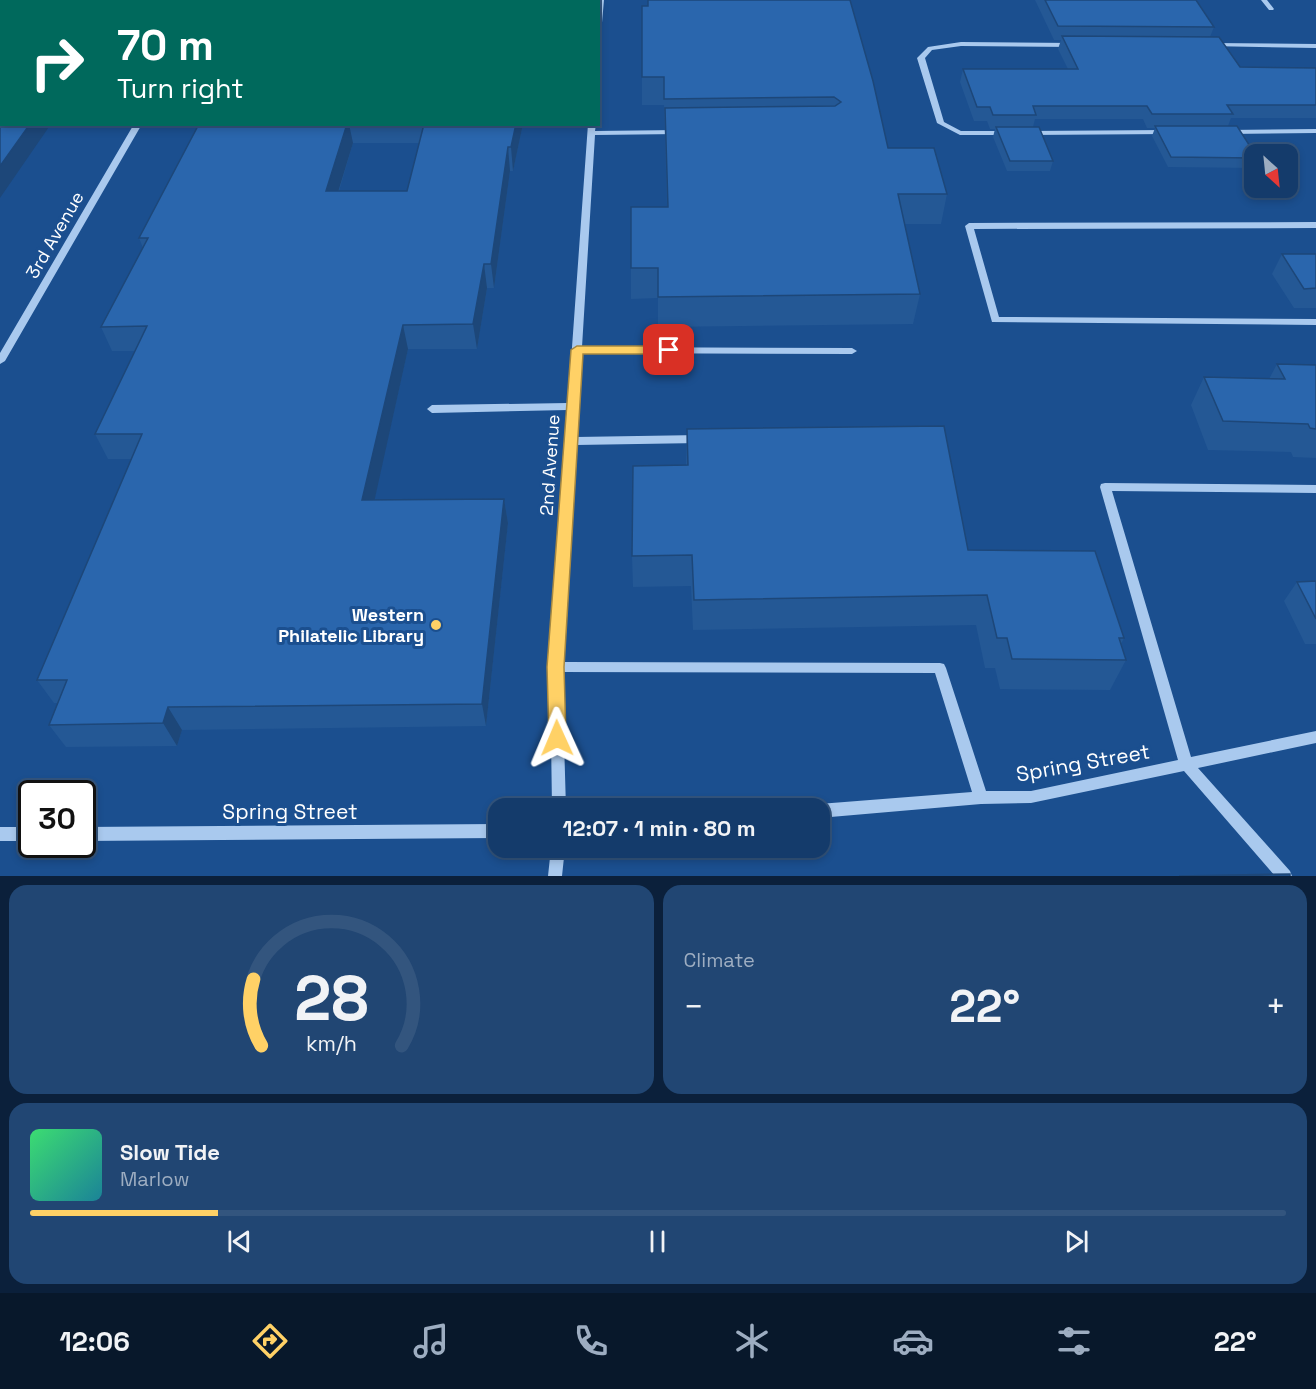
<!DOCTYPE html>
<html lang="en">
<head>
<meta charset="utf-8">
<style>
  :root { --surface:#143b6b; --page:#214673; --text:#f1f3f6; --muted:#9dadc1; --line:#33557e; --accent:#ffd166 }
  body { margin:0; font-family:"Space Grotesk",sans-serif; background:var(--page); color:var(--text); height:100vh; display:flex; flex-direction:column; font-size:22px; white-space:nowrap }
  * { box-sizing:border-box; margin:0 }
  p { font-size:20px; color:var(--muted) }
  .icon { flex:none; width:33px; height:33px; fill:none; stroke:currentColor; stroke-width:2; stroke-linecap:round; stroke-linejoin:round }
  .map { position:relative; height:876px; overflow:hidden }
  .details { display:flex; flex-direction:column; gap:9px; padding:9px; background:#0b203b; flex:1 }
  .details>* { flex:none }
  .top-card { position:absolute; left:0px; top:0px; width:600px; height:126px; box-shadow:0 3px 9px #0003,0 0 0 2px var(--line); background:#00695c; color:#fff; overflow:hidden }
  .needle { width:39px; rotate:153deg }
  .buttons { position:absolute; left:1244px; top:144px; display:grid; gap:12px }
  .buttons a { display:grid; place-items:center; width:54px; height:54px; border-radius:12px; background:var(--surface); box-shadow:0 3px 9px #0003,0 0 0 2px var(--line); font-size:30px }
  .speed { position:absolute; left:18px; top:780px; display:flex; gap:12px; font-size:30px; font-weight:700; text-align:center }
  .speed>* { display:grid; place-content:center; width:78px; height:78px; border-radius:50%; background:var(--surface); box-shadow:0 3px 9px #0003,0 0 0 2px var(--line); line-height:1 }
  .speed .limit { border:3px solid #111; border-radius:9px; background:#fff; color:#111 }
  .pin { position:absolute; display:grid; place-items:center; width:51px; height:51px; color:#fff; margin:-26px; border-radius:12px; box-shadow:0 3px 9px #0006 }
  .me { position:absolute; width:66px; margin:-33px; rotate:359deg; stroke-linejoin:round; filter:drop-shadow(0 0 4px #0008) }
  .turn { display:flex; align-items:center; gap:21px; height:126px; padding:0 18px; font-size:27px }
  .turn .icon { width:78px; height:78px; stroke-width:2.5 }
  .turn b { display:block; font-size:42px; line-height:51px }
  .big { font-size:45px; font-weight:800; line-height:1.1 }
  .details .card { flex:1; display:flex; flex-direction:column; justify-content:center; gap:9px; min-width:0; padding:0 21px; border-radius:18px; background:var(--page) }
  .details .dial { align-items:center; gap:0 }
  .dial svg { height:156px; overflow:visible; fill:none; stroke:var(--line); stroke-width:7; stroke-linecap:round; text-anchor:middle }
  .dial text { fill:var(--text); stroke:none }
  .song { display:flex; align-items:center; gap:18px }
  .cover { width:72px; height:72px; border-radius:9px; background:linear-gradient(135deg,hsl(140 70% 55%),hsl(190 70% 35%)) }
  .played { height:6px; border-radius:3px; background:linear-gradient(90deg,var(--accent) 15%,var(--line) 15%) }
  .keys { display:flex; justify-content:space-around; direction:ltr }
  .heat { display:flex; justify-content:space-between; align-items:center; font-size:33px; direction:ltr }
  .details .tiles { flex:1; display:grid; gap:9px; grid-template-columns:1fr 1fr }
  .card:last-child { grid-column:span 2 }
  .trip { position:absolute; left:488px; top:798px; width:342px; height:60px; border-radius:18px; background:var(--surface); box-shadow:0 3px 9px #0003,0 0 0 2px var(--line); font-weight:800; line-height:60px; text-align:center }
  .tabs { display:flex; height:96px; justify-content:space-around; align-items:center; background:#08182b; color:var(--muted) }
  .tabs .icon { width:42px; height:42px }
  .tabs .current { color:var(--accent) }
  .tabs b { font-size:27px; color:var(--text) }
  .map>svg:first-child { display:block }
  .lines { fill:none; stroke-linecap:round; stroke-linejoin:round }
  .minor { fill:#a9c9ee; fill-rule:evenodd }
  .wall { fill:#245895; fill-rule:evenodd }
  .shaded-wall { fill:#1d4779 }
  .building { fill:#2a66ad; stroke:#1d4779; stroke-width:1.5 }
  .route { fill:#ffd166; stroke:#a68842; stroke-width:1.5 }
  .poi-dot { fill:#ffd166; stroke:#1b4f8f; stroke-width:2 }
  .labels { text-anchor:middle; stroke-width:6; stroke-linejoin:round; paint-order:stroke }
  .street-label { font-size:18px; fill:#fff; stroke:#1b4f8f }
  .poi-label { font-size:18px; font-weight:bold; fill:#fff; stroke:#1b4f8f; text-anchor:end }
  .near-street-label { font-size:21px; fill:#fff; stroke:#1b4f8f }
</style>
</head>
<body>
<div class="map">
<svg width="1316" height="876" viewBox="0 0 1316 876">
  <rect width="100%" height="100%" fill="#1b4f8f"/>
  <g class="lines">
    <path class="minor" d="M 208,0 L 214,0 L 214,2 L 207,2 Z
      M 598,0 L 604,0 L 601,34 L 598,36 Z
      M 1261,0 L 1267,0 L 1274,9 L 1273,10 L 1269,10 Z
      M 961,42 L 1073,43 L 1076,45 L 1073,47 L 961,46 L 932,50 L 925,58 L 944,122 L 961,131 L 1007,131 L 1011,133 L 1007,135 L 960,135 L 937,123 L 917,58 L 928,47 Z
      M 1211,43 L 1316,44 L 1316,48 L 1209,46 L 1208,45 Z
      M 134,124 L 142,124 L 5,361 L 0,364 L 0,353 Z
      M 588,124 L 596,124 L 595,131 L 679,130 L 683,132 L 679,134 L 595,135 L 582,347 L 852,348 L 857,351 L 852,354 L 582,353 L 576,437 L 700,435 L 705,439 L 700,443 L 576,445 L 563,662 L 940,663 L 944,664 L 946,668 L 986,791 L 1031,791 L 1178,760 L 1100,487 L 1101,484 L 1105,483 L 1316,485 L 1316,493 L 1112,491 L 1191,757 L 1316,731 L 1316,743 L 1198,768 L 1290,871 L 1292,876 L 1275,876 L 1184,771 L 1031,803 L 981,804 L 819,818 L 819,808 L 813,808 L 819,804 L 972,792 L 935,673 L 562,672 L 566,808 L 552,808 L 550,667 L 568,410 L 432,413 L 427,409 L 432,405 L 568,403 Z
      M 1316,129 L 1316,133 L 1227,134 L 1223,132 L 1227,130 Z
      M 1166,130 L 1170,132 L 1169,134 L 1029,135 L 1025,133 L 1029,131 Z
      M 1316,222 L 1316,228 L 974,229 L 999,317 L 1316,319 L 1316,325 L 992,322 L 965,226 L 969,223 Z
      M 498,824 L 498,838 L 82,841 L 82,827 Z
      M 0,827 L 32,827 L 32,841 L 0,841 Z
      M 551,848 L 565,848 L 562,876 L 548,876 Z"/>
  </g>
  <path class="wall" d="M 850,0 L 888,148 L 947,194 L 941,224 L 904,224 L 920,294 L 913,324 L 658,327 L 658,298 L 631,299 L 631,268 L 667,207 L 664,105 L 642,105 L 642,6 Z
    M 1035,0 L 1196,0 L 1214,27 L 1210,37 L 1240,67 L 1316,68 L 1316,118 L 1231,118 L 1228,126 L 1254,154 L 1254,166 L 1253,168 L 1168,167 L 1152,136 L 1155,128 L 1147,128 L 1143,119 L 1035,119 L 1033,127 L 1053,161 L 1050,171 L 1007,171 L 993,137 L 995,129 L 990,129 L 987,121 L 974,121 L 960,82 L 963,69 L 1068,69 L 1058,49 L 1061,40 L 1054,40 Z
    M 199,124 L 523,124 L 513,171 L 510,171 L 494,288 L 487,288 L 477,349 L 408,349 L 374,500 L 504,499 L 508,523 L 486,726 L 182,730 L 177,746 L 66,747 L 49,725 L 58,703 L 54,703 L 37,680 L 131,459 L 108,459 L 95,434 L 135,351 L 112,351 L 101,327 L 143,248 L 139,238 ZM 353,143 L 419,143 L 407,191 L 339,191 Z
    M 1282,254 L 1316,254 L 1316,308 L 1294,308 L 1272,274 Z
    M 1277,364 L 1316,365 L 1316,458 L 1293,457 L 1291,452 L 1208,450 L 1191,405 L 1204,377 L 1269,379 Z
    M 687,429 L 968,550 L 1124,638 L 1121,644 L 1126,660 L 1110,690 L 1000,689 L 995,668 L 985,668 L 976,625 L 693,630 L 691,586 L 633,587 L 632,556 L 686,465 Z
    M 1316,581 L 1316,644 L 1305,644 L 1284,601 L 1297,582 Z"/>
  <path class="shaded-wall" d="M 30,124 L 51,124 L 0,198 L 0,166 Z
    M 347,124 L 349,124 L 353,143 L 331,215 L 326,191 Z
    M 516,124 L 523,124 L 513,171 L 511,147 Z
    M 508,147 L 510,171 L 494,288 L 491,264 Z
    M 484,264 L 487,288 L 477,349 L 473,324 Z
    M 403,325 L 408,349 L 369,525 L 362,500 Z
    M 504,499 L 508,523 L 486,726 L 482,704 Z
    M 168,707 L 182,730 L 177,746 L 163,723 Z"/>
  <path class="building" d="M 265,0 L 532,0 L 532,2 L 264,2 Z
    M 648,0 L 850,0 L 873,81 L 888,148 L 934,148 L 947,194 L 898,194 L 920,294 L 658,297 L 658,268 L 631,268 L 631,207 L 668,207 L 665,108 L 835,106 L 841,102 L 834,97 L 664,99 L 664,77 L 642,77 L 642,6 L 648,6 Z
    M 1045,0 L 1196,0 L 1214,27 L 1058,26 Z
    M 1062,36 L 1219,37 L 1240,67 L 1316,68 L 1316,105 L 1227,105 L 1233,114 L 1152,114 L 1147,106 L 1033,106 L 1036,115 L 993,115 L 990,107 L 977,107 L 963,69 L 1078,69 Z
    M 2,63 L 2,124 L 30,124 L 0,166 L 0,65 Z
    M 199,124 L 347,124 L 326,191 L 407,191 L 424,124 L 516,124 L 511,147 L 508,147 L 491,264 L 484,264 L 473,324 L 403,325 L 362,500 L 504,499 L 482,704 L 168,707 L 163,723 L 49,725 L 67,680 L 37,680 L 142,434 L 95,434 L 147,326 L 101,327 L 148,238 L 139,238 Z
    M 1155,126 L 1237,126 L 1255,154 L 1254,154 L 1254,158 L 1171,157 Z
    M 996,127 L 1039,127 L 1053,161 L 1010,161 Z
    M 1282,254 L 1316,254 L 1316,288 L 1304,289 Z
    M 1277,364 L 1316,365 L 1316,429 L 1310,428 L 1308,424 L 1223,421 L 1204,377 L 1285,379 Z
    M 944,426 L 968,550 L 1095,551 L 1124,638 L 1119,638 L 1126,660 L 1012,659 L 1007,638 L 997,638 L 987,595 L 694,600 L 692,555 L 632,556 L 633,466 L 688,465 L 687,429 Z
    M 1316,581 L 1316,619 L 1297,582 Z
    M 1290,874 L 1290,876 L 1179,876 Z"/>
  <path class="route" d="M 577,346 L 669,346 L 675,350 L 669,354 L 583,354 L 564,667 L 566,738 L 563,743 L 557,745 L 551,743 L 549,738 L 547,667 L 571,350 Z"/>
  <circle class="poi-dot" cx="436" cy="625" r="6"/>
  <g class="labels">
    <g class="street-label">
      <text transform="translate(55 235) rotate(-60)" y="6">3rd Avenue</text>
      <text transform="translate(550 465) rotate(-86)" y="6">2nd Avenue</text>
    </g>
    <g class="poi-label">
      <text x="424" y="621">Western<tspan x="424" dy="21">Philatelic Library</tspan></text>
    </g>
    <g class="near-street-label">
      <text transform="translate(1083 763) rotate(-10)" y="7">Spring Street</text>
      <text x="290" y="819">Spring Street</text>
    </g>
  </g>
</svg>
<div class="buttons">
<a><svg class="needle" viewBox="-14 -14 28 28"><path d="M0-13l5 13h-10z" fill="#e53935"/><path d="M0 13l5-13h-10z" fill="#9dadc1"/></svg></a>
</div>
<div class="speed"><div class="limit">30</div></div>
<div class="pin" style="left:669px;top:350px;background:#d93025"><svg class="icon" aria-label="arrive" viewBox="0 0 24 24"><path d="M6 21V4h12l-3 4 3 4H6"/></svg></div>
<svg class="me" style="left:557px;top:738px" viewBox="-20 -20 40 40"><path d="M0-17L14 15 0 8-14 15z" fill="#ffd166" stroke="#fff" stroke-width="4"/></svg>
<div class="trip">12:07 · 1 min · 80 m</div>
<div class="top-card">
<div class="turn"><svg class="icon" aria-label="right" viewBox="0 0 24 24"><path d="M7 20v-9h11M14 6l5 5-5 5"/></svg><div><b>70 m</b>Turn right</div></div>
</div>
</div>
<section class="details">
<div class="tiles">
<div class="card dial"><svg viewBox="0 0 100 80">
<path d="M14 69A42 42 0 1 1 86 69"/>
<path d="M14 69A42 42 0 0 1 10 35" stroke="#ffd166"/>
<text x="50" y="56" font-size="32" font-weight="700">28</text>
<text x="50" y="72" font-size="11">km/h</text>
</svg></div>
<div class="card"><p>Climate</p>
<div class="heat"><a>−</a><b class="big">22°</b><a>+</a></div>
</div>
<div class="card">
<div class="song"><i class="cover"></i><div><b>Slow Tide</b><p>Marlow</p></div></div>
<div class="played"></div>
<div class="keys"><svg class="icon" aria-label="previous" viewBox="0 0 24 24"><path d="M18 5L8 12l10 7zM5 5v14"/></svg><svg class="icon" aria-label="pause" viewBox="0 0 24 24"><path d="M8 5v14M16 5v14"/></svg><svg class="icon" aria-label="next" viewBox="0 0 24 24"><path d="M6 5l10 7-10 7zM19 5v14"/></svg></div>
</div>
</div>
</section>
<nav class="tabs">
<b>12:06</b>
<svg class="icon current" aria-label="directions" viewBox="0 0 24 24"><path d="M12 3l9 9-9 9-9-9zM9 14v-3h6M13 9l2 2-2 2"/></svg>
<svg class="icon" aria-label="music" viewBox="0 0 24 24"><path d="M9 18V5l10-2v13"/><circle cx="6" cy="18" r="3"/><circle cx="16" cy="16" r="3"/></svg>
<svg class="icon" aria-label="phone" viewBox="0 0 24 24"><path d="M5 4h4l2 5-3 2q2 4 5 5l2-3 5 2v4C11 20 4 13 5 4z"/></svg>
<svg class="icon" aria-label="climate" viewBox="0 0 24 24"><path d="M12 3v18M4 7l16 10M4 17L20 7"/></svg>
<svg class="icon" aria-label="car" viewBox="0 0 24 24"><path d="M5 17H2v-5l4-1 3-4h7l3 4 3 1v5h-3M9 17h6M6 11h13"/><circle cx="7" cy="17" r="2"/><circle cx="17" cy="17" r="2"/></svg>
<svg class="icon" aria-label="filters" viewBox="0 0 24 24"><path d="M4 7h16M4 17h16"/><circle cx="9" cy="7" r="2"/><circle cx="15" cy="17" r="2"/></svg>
<b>22°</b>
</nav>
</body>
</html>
